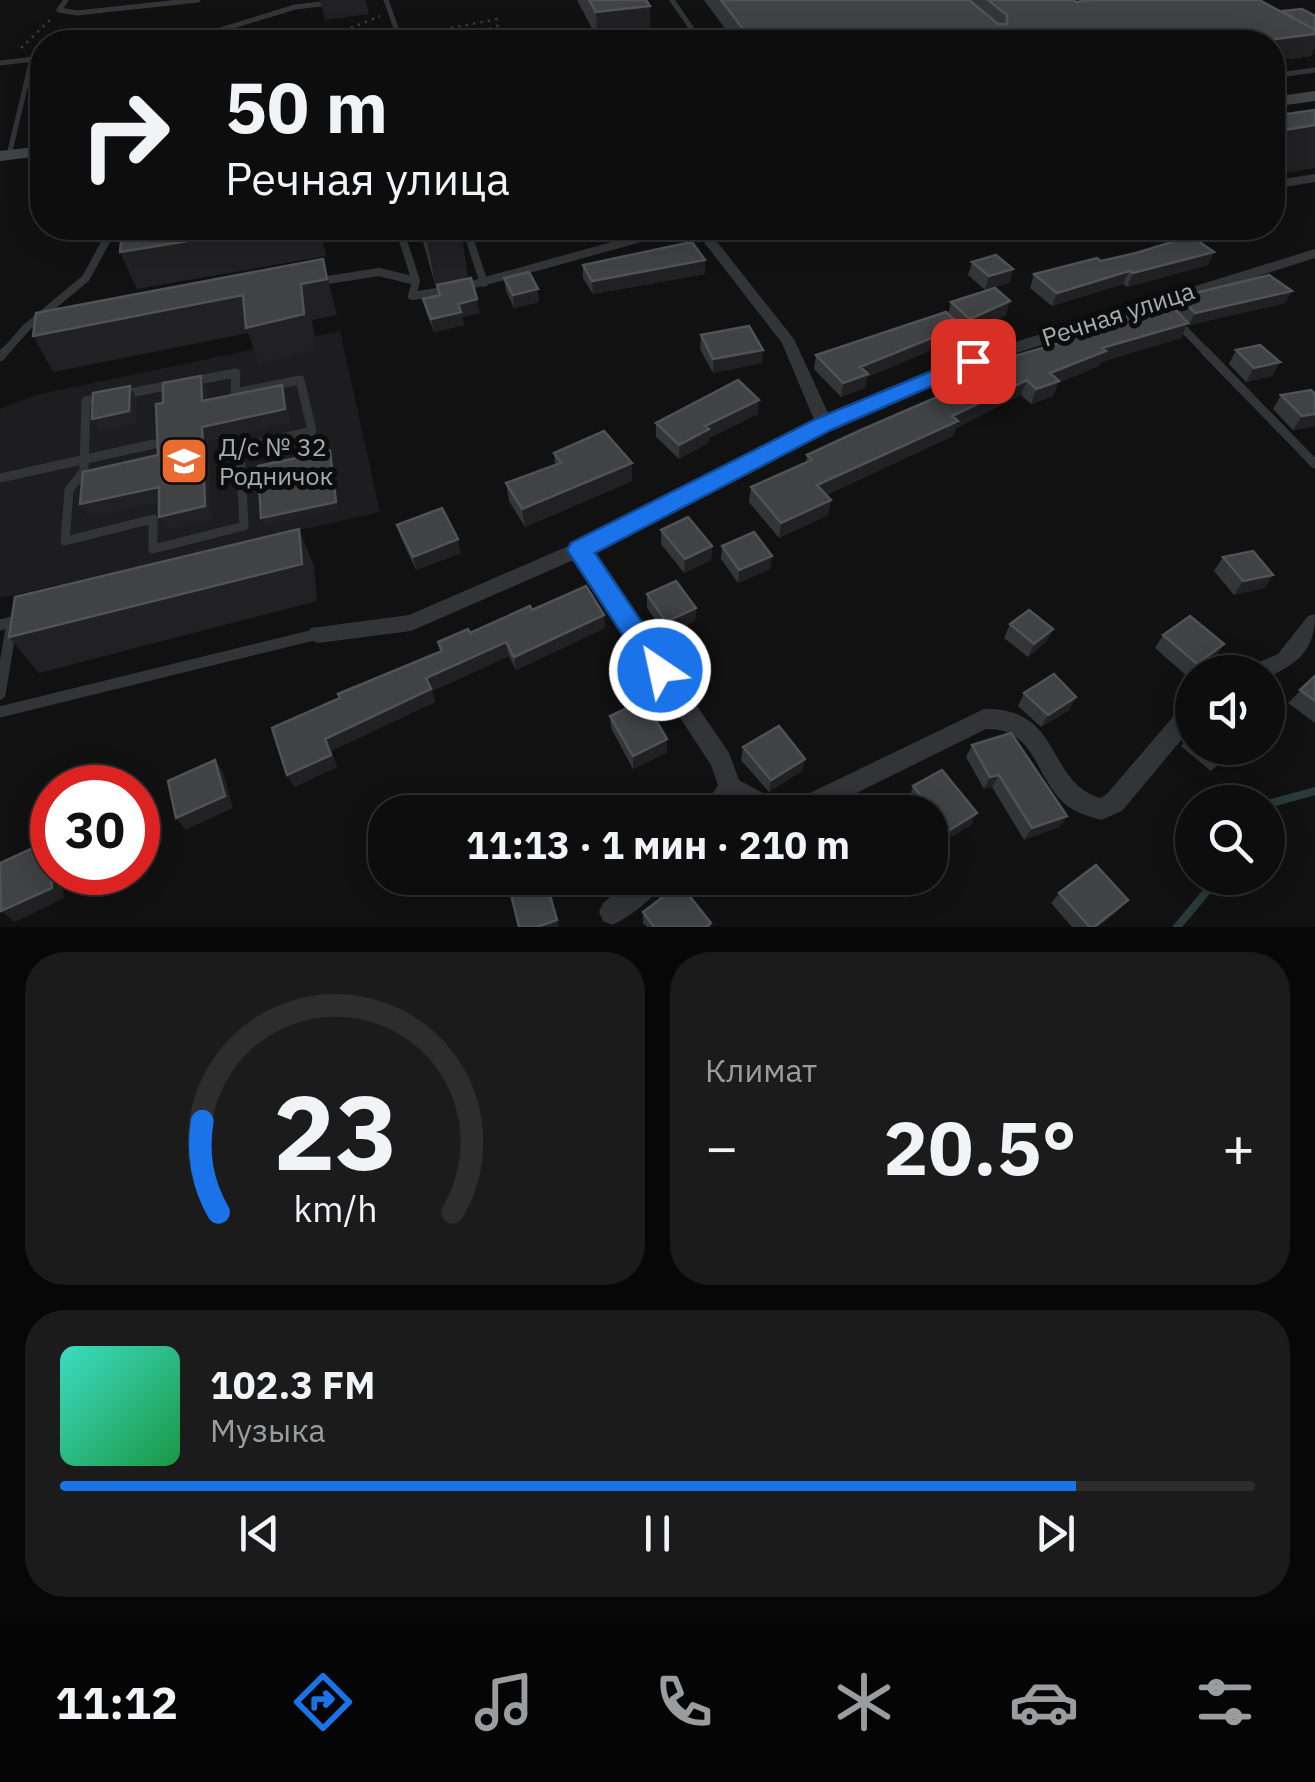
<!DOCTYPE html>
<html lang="ru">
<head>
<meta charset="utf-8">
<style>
  :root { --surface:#0d0d0e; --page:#1b1b1c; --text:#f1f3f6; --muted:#9a9c9e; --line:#2d2d2e; --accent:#1a73e8 }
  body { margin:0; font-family:"IBM Plex Sans",sans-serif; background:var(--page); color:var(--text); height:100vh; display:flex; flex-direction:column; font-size:38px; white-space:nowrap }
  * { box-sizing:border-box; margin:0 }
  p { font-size:32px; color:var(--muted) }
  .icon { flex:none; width:55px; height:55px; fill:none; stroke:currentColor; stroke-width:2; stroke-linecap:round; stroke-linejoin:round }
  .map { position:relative; height:927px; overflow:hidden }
  .side { display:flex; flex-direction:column; gap:25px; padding:25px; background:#070708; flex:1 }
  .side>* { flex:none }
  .guide { position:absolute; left:30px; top:30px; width:1255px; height:210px; border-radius:40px; box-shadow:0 5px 25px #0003,0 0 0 2px var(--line); background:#0d0d0e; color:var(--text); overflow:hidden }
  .fabs { position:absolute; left:1175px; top:655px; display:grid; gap:20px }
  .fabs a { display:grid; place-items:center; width:110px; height:110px; border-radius:50%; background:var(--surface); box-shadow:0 5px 25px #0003,0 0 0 2px var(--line); font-size:50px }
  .speed { position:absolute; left:30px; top:765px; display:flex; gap:20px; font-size:50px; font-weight:700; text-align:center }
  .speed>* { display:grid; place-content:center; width:130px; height:130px; border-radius:50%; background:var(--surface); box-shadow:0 5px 25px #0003,0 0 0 2px var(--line); line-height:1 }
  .speed .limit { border:15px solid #d22; background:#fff; color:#111 }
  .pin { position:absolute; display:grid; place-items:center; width:85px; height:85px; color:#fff; margin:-42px; border-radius:20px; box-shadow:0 5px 15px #0006 }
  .me { position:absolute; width:110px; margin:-55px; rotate:326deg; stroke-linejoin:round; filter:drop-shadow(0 0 8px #0008) }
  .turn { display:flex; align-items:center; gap:35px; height:210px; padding:0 30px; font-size:45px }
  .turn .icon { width:130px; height:130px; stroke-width:2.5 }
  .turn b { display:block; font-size:70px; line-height:85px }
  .big { font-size:75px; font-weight:700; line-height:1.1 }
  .side .card { flex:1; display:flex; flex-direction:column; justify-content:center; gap:15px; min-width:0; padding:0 35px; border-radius:40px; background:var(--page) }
  .side .dial { align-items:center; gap:0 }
  .dial svg { height:260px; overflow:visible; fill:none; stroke:var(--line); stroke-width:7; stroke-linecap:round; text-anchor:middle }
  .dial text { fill:var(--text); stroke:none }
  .song { display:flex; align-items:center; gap:30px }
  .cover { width:120px; height:120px; border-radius:15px; background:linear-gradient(135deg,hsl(170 70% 55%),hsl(140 70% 35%)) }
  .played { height:10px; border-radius:5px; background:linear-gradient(90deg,var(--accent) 85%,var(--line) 85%) }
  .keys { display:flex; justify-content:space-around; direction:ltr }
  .heat { display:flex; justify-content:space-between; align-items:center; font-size:55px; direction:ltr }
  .side .tiles { flex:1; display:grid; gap:25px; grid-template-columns:1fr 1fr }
  .card:last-child { grid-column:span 2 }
  .trip { position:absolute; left:368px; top:795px; width:580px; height:100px; border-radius:40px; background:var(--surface); box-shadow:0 5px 25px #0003,0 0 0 2px var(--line); font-weight:700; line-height:100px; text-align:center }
  .menu { display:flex; height:160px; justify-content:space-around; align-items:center; background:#050506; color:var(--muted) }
  .menu .icon { width:70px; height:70px }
  .menu .active { color:var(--accent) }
  .menu b { font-size:45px; color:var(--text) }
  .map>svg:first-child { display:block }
  .built { fill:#1d1d1f }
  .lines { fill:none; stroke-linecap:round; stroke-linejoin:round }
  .stream { stroke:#2b393a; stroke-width:8 }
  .path { stroke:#383c3e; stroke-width:2.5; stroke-dasharray:2.5 5; stroke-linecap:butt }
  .lane-far3 { stroke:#323437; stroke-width:5 }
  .lane-far2 { stroke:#323437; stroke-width:8 }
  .lane-far1 { stroke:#323437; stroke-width:9 }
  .lane { stroke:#323437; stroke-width:11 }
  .street { fill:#323437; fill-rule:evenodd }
  .secondary { fill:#404447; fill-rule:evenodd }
  .wall { fill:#343537 }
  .shaded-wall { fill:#212123 }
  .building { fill:#404244; stroke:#4f5356; stroke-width:2.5 }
  .route { fill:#1a73e8; stroke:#114b97; stroke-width:2.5 }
  .labels { text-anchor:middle; stroke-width:10; stroke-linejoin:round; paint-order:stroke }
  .street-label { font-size:25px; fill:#a2adb2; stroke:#0c0c0d }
  .poi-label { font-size:25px; fill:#a2adb2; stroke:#0c0c0d; text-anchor:start }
</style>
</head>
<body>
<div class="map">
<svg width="1315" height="927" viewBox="0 0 1315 927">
  <rect width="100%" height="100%" fill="#111112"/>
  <path class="built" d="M 340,331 L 380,512 L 0,598 L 0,409 L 36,395 Z"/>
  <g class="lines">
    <path class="stream" d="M 1268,804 L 1315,791
      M 1177,927 L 1218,878"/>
    <path class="path" d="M 482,31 L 500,25
      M 414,35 L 498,19
      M 235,42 L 253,42
      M 316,42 L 380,16
      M 364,42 L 385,40
      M 21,48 L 50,20"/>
    <path class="lane-far3" d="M 66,0 L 59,10 L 77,13 L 198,0
      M 386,0 L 401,42
      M 672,0 L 701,42
      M 156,42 L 204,35 L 295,7 L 355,0
      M 0,63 L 42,58
      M 1272,76 L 1315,70
      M 1272,111 L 1288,122
      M 9,155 L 32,59"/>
    <path class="lane-far2" d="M 1272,185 L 1315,178
      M 399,228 L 416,281
      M 466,228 L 484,283
      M 535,228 L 543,228
      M 321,281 L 379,272 L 416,281 L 412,296 L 449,290
      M 464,287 L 677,228
      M 1177,322 L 1208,354
      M 3,354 L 27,327 L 86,278 L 113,228"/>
    <path class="lane-far1" d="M 1205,351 L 1315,464
      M 0,357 L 5,351
      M 236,373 L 235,393 L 300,380 L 312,431 L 240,448 L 244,526 L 153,549 L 153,519 L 65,541 L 69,490 L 84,471 L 86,401 Z
      M 0,478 L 154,444"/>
    <path class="lane" d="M 0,625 L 12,622 L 0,694
      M 0,712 L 318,634"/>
    <path class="street" d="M 693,228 L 706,228 L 794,339 L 829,415 L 967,357 L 1315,249 L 1315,258 L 979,365 L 830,428 L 592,551 L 729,753 L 739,780 L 783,804 L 785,808 L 787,804 L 984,709 C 1063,707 1045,781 1100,798 L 1106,795 L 1184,704 L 1192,701 L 1192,727 L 1122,811 L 1101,820 C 1088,816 1075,813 1064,803 C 1034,776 1036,728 986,729 L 818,812 L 753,812 L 734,801 L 726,812 L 701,812 L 718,785 L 711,765 L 576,559 L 411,631 L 318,643 L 311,640 L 308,634 L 311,628 L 409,615 L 573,544 L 815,422 L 782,343 Z
      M 1315,614 C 1315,650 1299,663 1268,677 L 1268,672 L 1247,672 L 1250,666 L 1278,654 L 1308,616 Z
      M 634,878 L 665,878 C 658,896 630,917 612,925 L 603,921 L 599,912 L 603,903 Z"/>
    <path class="secondary" d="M 1315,91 L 1315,101 L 1272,107 L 1272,97 Z
      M 42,146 L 42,156 L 0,161 L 0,151 Z"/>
  </g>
  <path class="wall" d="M 577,0 L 646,0 L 650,31 L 597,38 Z
    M 704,0 L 1073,0 L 1076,2 L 1281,12 L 1315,16 L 1315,48 L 1311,56 L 1272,61 L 1272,42 L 735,42 Z
    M 419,228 L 460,228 L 468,278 L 435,284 Z
    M 705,260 L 705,274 L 593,294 L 583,278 L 583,265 Z
    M 1101,261 L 1208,265 L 1127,287 L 1123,284 L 1052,306 L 1030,288 L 1034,274 Z
    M 972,262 L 1013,269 L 1009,283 L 985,290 L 968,275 Z
    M 504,278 L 539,302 L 514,308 L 506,291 Z
    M 437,285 L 480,313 L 462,317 L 464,325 L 434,332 L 426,312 L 423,299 L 439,295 Z
    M 1292,291 L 1285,303 L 1189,325 L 1188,323 L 1181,338 L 1101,362 L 1099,366 L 1058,383 L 1053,396 L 1031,404 L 1021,395 L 956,428 L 953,436 L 826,495 L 828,515 L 779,538 L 749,502 L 751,487 L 806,463 L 807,455 L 970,383 L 972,374 L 1061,343 L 1063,338 L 1178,312 L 1187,295 Z
    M 951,302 L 1006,315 L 966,333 L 961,328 L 958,339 L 867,377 L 865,388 L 841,397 L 814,369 L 816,355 L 948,314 Z
    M 701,335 L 762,363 L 713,373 L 700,349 Z
    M 1236,350 L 1280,362 L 1272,376 L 1246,382 L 1229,364 Z
    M 1315,394 L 1315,426 L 1293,430 L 1273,409 L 1281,395 Z
    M 758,414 L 709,438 L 708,443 L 679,459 L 656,437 L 656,423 Z
    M 554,453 L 632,463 L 632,481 L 525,527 L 509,501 L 506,483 L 555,465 Z
    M 397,525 L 461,553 L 416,570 L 401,538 Z
    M 661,530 L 712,546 L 711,560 L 684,573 L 661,544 Z
    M 722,546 L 772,556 L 770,569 L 738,583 L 721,559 Z
    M 1223,557 L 1273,575 L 1264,588 L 1234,595 L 1214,571 Z
    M 647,594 L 696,608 L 695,621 L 666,635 L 647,608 Z
    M 532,610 L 605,628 L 516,670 L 509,656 L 432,691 L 435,702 L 331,751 L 337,767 L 294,787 L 340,698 L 440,652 L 438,642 L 470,633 Z
    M 1010,624 L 1053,629 L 1046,642 L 1028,657 L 1004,638 Z
    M 1163,635 L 1224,644 L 1215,657 L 1188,677 L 1155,648 Z
    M 1315,676 L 1315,723 L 1288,703 Z
    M 1024,693 L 1076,697 L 1069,710 L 1041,727 L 1018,706 Z
    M 610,716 L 667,739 L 667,752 L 633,769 L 611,728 Z
    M 1192,733 L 1192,748 L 1236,748 L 1211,771 L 1181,746 Z
    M 972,745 L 1067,816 L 1059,827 L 1024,840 L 992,787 L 984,789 L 966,757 Z
    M 743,747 L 805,759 L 802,771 L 769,792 L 741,760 Z
    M 913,786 L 971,825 L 942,842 L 930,826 L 930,812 L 919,812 L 909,798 Z
    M 1059,893 L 1119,910 L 1098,927 L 1072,927 L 1051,903 Z
    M 643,912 L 711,923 L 710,927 L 647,927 L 643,923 Z"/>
  <path class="shaded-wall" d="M 320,0 L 366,0 L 369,14 L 325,20 Z
    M 650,6 L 650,31 L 597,38 L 596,12 Z
    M 1315,34 L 1315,48 L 1311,56 L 1272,61 L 1272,42 L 1251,42 Z
    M 1043,36 L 1041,42 L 994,42 Z
    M 1315,125 L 1315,168 L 1272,175 L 1272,132 Z
    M 268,228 L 320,228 L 326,256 L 137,289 L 120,252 Z
    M 804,228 L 828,228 L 828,229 L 803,235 Z
    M 460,229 L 468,278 L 435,284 L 426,235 Z
    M 1214,252 L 1208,265 L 1127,287 L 1133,273 Z
    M 323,259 L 337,315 L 312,320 L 316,350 L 259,364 L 248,333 L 53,372 L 33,336 L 301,284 Z
    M 705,260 L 705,274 L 593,294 L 592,281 Z
    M 1013,269 L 1009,283 L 985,290 L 989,276 Z
    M 1129,271 L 1123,284 L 1052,306 L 1057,293 Z
    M 538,289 L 539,302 L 514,308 L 513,295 Z
    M 1292,291 L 1285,303 L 1189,325 L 1195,313 Z
    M 477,299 L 480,313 L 462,317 L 464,325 L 434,332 L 431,319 L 458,304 Z
    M 1010,301 L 1006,315 L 966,333 L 970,319 Z
    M 1188,323 L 1181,338 L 1101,362 L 1099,366 L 1058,383 L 1053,396 L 1031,404 L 1036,389 L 1050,373 L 1102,348 Z
    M 961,326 L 958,339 L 867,377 L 865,388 L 841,397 L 843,383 L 860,367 Z
    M 763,350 L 762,363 L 713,373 L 713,359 Z
    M 1280,362 L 1272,376 L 1246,382 L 1254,368 Z
    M 201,376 L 207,390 L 208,415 L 202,401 Z
    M 1027,380 L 1021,395 L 956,428 L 953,436 L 814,500 L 817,485 Z
    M 282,385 L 287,399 L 290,423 L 208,441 L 212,520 L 167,530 L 159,517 L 202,427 Z
    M 130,386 L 137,400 L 136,424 L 100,432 L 92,419 Z
    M 759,400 L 758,414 L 709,438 L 708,443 L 679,459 L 679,445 L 705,426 Z
    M 1315,414 L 1315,426 L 1293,430 L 1302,416 Z
    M 330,451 L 332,458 L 338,509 L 264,525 L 261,518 Z
    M 632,463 L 632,481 L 525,527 L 522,509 Z
    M 159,487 L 167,500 L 89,518 L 80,504 Z
    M 831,500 L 828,515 L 779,538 L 781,523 Z
    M 299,529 L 314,566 L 317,601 L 39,673 L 9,637 Z
    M 458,539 L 461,553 L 416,570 L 413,557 Z
    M 712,546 L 711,560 L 684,573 L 685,559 Z
    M 772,556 L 770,569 L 738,583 L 739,570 Z
    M 1273,575 L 1264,588 L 1234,595 L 1243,581 Z
    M 696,608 L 695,621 L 666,635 L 666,622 Z
    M 604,615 L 605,628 L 516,670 L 514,657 Z
    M 1053,629 L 1046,642 L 1028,657 L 1034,644 Z
    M 506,642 L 509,656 L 432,691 L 435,702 L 331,751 L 337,767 L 294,787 L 287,775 L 325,739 L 426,678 Z
    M 1224,644 L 1215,657 L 1188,677 L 1197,664 Z
    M 1076,697 L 1069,710 L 1041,727 L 1048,715 Z
    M 667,739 L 667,752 L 633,769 L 633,756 Z
    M 805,759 L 802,771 L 769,792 L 771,780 Z
    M 215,760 L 223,772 L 233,808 L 186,830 L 176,818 Z
    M 999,775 L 992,787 L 984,789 L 990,777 Z
    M 138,805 L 144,813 L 153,856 L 138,864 Z
    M 977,813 L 971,825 L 942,842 L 948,831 Z
    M 1067,816 L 1059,827 L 1024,840 L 1032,828 Z
    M 46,842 L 52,849 L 52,872 L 60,872 L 64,898 L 15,922 L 1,911 Z
    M 102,872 L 119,872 L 107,878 Z
    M 1128,900 L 1119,910 L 1098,927 L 1094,927 Z
    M 557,920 L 559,927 L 537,927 Z"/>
  <path class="building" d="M 589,0 L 646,0 L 650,6 L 596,12 Z
    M 721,0 L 969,0 L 998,24 L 1007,24 L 1007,15 L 988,0 L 1073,0 L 1076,2 L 1092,0 L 1259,0 L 1315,30 L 1315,34 L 1251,42 L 1051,42 L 1043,36 L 995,42 L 753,42 Z
    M 1302,9 L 1315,16 L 1315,30 L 1282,11 Z
    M 1315,110 L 1315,125 L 1272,132 L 1272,116 Z
    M 153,228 L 268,228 L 120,252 L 122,233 Z
    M 424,228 L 460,228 L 460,229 L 426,235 Z
    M 1191,236 L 1214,252 L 1133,273 L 1129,271 L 1057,293 L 1034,274 L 1097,258 L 1101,261 L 1136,253 Z
    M 692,242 L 705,260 L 592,281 L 583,265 Z
    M 996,255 L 1013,269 L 989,276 L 972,262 Z
    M 323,259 L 327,279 L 301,284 L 304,314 L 246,328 L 243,295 L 33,336 L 36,313 Z
    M 529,272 L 538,289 L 513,295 L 504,278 Z
    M 1269,275 L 1292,291 L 1195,313 L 1183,300 L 1190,298 L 1187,295 Z
    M 471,278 L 477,299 L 458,304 L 461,312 L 431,319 L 423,299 L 440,295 L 437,285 Z
    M 995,288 L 1010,301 L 970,319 L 951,302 Z
    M 1169,303 L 1188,323 L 1102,348 L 1106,351 L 1050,373 L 1059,381 L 1036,389 L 1027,380 L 952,416 L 958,421 L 817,485 L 831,500 L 781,523 L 751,487 L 812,460 L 807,455 L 861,430 L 979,379 L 972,374 L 1014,356 L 1067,341 L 1063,338 Z
    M 946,312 L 961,326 L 860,367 L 868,374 L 843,383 L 816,355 Z
    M 749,326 L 763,350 L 713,359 L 701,335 Z
    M 1260,345 L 1280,362 L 1254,368 L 1236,350 Z
    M 201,376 L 202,401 L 282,385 L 285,409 L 202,427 L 205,506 L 159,517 L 159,487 L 80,504 L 83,472 L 158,455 L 156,404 L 163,403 L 163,383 Z
    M 738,380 L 759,400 L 705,426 L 709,429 L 679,445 L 656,423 Z
    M 130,386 L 129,411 L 92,419 L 93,393 Z
    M 1311,390 L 1315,394 L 1315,414 L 1302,416 L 1281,395 Z
    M 604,431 L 632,463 L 522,509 L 506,483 L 561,463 L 554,453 Z
    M 330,451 L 336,502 L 261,518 L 258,466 Z
    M 442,508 L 458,539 L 413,557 L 397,525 Z
    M 688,517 L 712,546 L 685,559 L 661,530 Z
    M 299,529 L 302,564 L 9,637 L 15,597 Z
    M 754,532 L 772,556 L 739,570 L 722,546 Z
    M 1253,551 L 1273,575 L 1243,581 L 1223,557 Z
    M 676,581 L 696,608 L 666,622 L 647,594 Z
    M 586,586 L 604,615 L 514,657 L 506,642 L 426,678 L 431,689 L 325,739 L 331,755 L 287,775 L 272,728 L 340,698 L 338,694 L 442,651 L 438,642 L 468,629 L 470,633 L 530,606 L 532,610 Z
    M 1029,610 L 1053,629 L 1034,644 L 1010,624 Z
    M 1190,616 L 1224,644 L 1197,664 L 1163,635 Z
    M 1054,674 L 1076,697 L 1048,715 L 1024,693 Z
    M 1315,676 L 1315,701 L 1300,690 Z
    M 644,700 L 667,739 L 633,756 L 610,716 Z
    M 779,726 L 805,759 L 771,780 L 743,747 Z
    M 1011,733 L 1067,816 L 1032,828 L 999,775 L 990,777 L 972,745 Z
    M 1203,748 L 1234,748 L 1220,761 Z
    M 215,760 L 225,796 L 176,818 L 168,781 Z
    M 942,770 L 977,813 L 948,831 L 913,786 Z
    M 631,800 L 639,812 L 611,812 Z
    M 138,818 L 143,845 L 138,848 Z
    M 46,842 L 52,888 L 1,911 L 0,863 Z
    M 1096,865 L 1128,900 L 1094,927 L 1090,927 L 1059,893 Z
    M 522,878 L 545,878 L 557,920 L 537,927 L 519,927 L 508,882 Z
    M 680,884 L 711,923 L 706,927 L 654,927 L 643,912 Z"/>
  <path class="route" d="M 973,354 L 983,361 L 980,365 L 831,430 L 595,553 L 674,670 L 670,678 L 660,681 L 651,678 L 571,556 L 567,550 L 571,543 L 816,419 Z"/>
  <defs>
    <g id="school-square" transform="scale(2.5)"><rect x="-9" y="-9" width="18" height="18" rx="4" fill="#eb6a30" stroke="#0c0c0d"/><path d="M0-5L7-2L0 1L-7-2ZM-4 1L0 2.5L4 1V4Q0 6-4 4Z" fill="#fff"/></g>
  </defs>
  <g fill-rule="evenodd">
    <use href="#school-square" x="184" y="461"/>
  </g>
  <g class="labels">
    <g class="street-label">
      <text transform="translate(1118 314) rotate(-18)" y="9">Речная улица</text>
    </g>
    <g class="poi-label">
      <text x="219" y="456">Д/с № 32<tspan x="219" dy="29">Родничок</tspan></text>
    </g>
  </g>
</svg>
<div class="fabs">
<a><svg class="icon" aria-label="sound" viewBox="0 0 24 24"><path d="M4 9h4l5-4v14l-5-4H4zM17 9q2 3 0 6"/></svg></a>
<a><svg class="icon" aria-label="search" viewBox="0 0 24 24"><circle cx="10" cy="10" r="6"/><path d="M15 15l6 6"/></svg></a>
</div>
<div class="speed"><div class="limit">30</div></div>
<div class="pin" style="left:973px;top:361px;background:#d93025"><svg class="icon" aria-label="arrive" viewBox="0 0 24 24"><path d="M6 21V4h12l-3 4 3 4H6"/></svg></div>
<svg class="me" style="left:660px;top:670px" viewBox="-20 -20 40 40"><circle r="17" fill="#1a73e8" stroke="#fff" stroke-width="3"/><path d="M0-11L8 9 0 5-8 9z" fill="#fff"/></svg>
<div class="trip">11:13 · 1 мин · 210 m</div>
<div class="guide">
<div class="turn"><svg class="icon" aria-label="right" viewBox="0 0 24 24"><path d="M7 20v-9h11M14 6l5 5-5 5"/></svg><div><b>50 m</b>Речная улица</div></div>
</div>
</div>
<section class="side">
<div class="tiles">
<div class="card dial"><svg viewBox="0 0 100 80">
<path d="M14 69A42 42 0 1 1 86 69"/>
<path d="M14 69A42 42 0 0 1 9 41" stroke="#1a73e8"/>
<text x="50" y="56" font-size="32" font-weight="700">23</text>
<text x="50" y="72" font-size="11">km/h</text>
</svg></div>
<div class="card"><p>Климат</p>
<div class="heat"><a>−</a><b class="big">20.5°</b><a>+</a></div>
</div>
<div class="card">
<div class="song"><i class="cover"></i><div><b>102.3 FM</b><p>Музыка</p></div></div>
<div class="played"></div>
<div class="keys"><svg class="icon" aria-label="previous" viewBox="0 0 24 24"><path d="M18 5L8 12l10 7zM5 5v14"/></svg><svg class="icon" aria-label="pause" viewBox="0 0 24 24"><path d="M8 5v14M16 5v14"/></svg><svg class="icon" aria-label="next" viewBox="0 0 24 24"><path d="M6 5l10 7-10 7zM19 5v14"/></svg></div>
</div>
</div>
</section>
<nav class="menu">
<b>11:12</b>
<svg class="icon active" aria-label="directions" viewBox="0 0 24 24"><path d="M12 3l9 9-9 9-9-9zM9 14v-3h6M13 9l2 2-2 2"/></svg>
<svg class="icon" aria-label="music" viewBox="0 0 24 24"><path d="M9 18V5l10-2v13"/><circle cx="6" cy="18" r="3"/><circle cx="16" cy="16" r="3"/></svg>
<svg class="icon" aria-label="phone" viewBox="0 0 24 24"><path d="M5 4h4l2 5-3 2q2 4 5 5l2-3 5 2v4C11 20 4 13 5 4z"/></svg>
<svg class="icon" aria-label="climate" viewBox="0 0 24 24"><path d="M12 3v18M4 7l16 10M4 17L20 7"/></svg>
<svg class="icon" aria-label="car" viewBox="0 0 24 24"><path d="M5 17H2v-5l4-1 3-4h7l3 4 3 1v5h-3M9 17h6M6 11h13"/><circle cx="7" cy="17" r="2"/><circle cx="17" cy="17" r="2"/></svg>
<svg class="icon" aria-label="filters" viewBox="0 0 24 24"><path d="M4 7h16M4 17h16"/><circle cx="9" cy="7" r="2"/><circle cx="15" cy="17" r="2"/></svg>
</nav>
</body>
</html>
